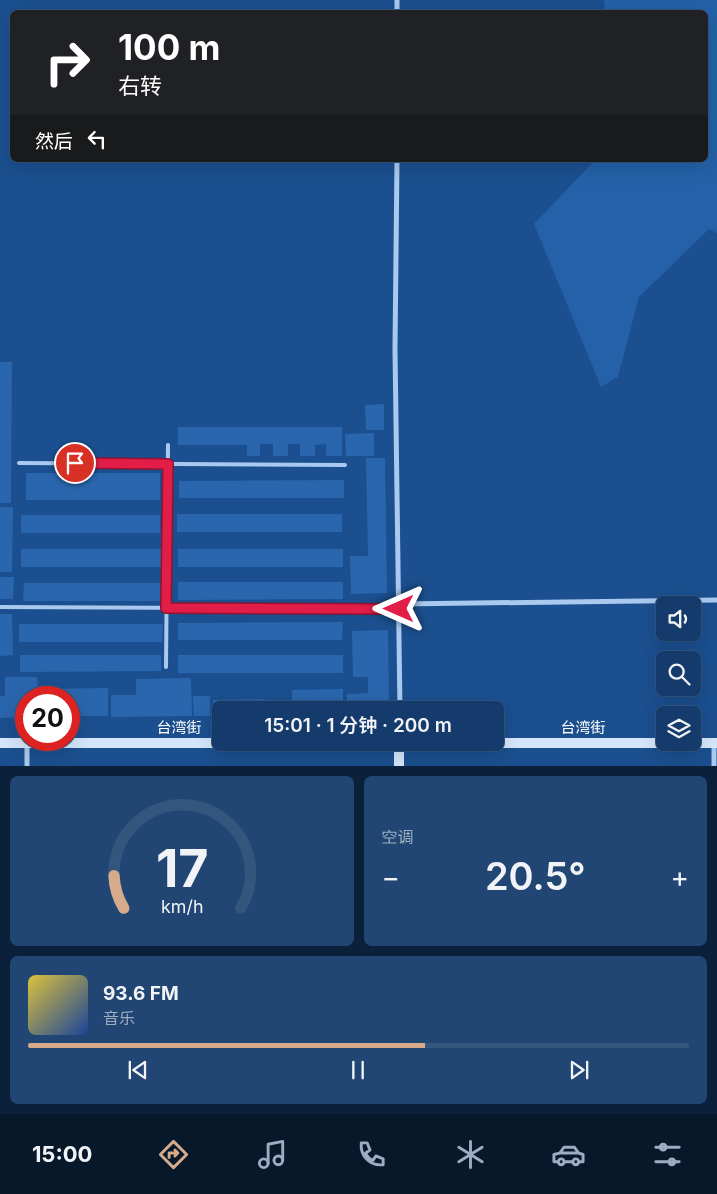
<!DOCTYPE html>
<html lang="zh">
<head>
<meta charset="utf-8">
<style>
  :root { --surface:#143b6b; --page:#214673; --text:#f1f3f6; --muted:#9dadc1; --line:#33557e; --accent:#d6ab8b }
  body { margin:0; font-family:Inter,"Noto Sans SC",sans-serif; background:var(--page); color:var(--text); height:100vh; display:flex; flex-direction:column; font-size:19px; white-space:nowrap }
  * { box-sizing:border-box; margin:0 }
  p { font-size:16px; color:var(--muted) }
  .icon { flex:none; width:28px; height:28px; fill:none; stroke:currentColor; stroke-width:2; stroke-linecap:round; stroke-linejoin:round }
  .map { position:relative; height:766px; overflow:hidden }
  .details { display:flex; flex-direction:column; gap:10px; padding:10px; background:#0b203b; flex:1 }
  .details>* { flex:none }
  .guide { position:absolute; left:10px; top:10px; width:698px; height:152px; border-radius:8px; box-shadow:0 5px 20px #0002,0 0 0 1px var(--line); background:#202124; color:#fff; overflow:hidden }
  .fabs { position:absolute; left:656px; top:596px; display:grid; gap:10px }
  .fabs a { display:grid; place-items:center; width:45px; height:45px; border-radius:8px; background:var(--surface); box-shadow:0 5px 20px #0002,0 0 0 1px var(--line); font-size:25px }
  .speed { position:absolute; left:15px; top:686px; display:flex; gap:10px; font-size:25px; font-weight:700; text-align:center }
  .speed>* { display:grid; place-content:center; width:65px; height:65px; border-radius:50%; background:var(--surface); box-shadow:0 5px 20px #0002,0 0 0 1px var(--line); line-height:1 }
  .speed .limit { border:8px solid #d22; background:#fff; color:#111 }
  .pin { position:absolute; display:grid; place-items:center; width:42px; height:42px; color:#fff; margin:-21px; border:2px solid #fff; border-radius:50%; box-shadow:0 1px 5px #0007 }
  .me { position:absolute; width:55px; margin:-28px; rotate:270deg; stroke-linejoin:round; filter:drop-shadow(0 0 4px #0008) }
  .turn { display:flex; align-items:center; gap:18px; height:105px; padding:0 25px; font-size:22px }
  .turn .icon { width:65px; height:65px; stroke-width:2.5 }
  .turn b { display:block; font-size:35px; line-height:42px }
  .then { display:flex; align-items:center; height:48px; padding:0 25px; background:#0003; gap:10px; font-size:19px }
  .big { font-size:38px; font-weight:600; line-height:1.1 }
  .details .card { flex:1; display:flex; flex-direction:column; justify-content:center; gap:8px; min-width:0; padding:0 18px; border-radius:8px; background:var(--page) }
  .details .dial { align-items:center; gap:0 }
  .dial svg { height:130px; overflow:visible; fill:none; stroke:var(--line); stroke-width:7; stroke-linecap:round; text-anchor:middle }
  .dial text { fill:var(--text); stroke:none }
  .song { display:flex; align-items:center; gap:15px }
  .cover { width:60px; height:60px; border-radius:8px; background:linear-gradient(135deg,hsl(50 70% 55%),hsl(220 70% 35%)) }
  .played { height:5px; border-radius:2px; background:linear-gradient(90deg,var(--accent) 60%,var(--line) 60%) }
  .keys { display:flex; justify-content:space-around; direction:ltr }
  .heat { display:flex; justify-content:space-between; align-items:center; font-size:28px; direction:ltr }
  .details .tiles { flex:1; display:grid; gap:10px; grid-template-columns:1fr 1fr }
  .card:last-child { grid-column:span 2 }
  .trip { position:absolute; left:212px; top:701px; width:292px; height:50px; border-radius:8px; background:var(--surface); box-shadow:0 5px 20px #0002,0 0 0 1px var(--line); font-weight:600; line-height:50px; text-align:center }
  .tabs { display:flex; height:80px; justify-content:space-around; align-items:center; background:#08182b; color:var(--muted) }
  .tabs .icon { width:35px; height:35px }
  .tabs .selected { color:var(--accent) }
  .tabs b { font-size:22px; color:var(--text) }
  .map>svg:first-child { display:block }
  .green { fill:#2461a8 }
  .building { fill:#2a66ad }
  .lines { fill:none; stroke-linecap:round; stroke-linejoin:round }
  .lane { stroke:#a9c9ee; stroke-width:4 }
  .street { stroke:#a9c9ee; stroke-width:5 }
  .secondary { stroke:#d6e6fa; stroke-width:10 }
  .route-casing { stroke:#92132f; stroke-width:12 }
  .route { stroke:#e11d48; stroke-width:9 }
  .labels { text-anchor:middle; stroke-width:5; stroke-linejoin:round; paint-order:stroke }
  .street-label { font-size:15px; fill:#fff; stroke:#1b4f8f }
</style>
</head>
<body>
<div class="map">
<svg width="717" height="767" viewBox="0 0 717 767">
  <rect width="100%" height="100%" fill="#1b4f8f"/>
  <path class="green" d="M 604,0 L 717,0 L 717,233 L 709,229 L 639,297 L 618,377 L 601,387 L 534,224 L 595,160 L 705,160 L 705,12 L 605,12 Z"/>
  <path class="building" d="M 0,362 L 12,362 L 11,503 L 0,503 Z
    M 384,404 L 384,430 L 366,430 L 365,405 Z
    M 178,427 L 342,427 L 342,456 L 326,456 L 326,444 L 315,445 L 315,456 L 300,456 L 300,444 L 288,444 L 288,456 L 273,456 L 273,444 L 260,444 L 260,456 L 247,456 L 247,445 L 178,445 Z
    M 374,433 L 374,456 L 346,456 L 345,434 Z
    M 366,458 L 385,458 L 387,593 L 351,594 L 350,556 L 368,556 Z
    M 26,473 L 160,473 L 160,500 L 26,500 Z
    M 344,480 L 344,498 L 179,498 L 179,481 Z
    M 0,507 L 13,507 L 12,572 L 0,572 Z
    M 177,514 L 342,514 L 342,532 L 177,532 Z
    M 21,515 L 160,515 L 160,533 L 21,533 Z
    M 21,549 L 161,549 L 161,567 L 21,567 Z
    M 178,549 L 343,549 L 343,567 L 178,567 Z
    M 0,577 L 14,577 L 13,599 L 0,599 Z
    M 178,582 L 343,582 L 343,599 L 178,600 Z
    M 24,583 L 163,583 L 163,601 L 23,601 Z
    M 0,614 L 12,614 L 13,655 L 0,656 Z
    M 343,622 L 342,640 L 178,640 L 178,623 Z
    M 19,624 L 163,624 L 162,642 L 19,642 Z
    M 388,630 L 389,710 L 347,710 L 347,694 L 368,693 L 368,677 L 353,677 L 352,631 Z
    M 20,655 L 161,655 L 161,671 L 20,672 Z
    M 178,655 L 343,655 L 343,673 L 178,673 Z
    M 5,677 L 37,677 L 38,689 L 108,688 L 108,716 L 69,716 L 69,698 L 26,698 L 26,717 L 0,718 L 0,696 L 5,696 Z
    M 191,678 L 192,716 L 111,717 L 111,695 L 136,695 L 136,679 Z
    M 343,689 L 343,710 L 268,710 L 267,700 L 292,700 L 292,690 Z
    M 193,696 L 210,696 L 210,716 L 194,716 Z
    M 265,699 L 265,710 L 221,710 L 221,718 L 213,718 L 213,700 Z"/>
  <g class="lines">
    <path class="lane" d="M 19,463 L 345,465
      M 0,607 L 399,609
      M 166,667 L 168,445"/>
    <path class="street" d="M 397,0 L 397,12
      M 397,160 L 395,349 L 400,710
      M 399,604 L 717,600
      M 27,743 L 27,767
      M 714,743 L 714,767"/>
    <path class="secondary" d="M 0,743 L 717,743
      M 399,767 L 399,743"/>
  </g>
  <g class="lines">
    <g class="route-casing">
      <path id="route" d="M 75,463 L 168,464 L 166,608 L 399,609"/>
    </g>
    <use href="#route" class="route"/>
  </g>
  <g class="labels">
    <g class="street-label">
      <text x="179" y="733">台湾街</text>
      <text x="583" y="733">台湾街</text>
    </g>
  </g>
</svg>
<div class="fabs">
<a><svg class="icon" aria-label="sound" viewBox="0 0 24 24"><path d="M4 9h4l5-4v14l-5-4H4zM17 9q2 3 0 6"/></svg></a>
<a><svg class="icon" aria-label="search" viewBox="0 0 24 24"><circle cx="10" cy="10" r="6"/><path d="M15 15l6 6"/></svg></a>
<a><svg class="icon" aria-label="layers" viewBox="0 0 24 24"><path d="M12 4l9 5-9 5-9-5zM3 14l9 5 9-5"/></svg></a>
</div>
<div class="speed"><div class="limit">20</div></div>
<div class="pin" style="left:75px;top:463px;background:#d93025"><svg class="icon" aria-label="arrive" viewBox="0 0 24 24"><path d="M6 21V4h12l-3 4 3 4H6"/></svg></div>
<svg class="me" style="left:399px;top:609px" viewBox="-20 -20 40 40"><path d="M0-17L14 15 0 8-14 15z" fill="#e11d48" stroke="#fff" stroke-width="4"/></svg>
<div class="trip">15:01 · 1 分钟 · 200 m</div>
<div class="guide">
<div class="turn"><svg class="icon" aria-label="right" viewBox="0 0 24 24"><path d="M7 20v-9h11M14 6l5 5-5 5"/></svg><div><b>100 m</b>右转</div></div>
<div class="then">然后<svg class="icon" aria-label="left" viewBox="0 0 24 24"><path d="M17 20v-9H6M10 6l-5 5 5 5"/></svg></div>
</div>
</div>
<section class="details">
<div class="tiles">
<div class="card dial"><svg viewBox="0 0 100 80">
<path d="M14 69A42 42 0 1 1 86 69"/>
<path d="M14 69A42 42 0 0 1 8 49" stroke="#d6ab8b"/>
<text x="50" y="56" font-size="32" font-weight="700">17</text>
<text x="50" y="72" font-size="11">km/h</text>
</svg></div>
<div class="card"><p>空调</p>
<div class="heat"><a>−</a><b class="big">20.5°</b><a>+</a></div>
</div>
<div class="card">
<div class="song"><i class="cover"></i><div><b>93.6 FM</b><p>音乐</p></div></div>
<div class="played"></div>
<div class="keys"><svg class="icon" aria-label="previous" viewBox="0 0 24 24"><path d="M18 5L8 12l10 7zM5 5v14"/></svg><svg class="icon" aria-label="pause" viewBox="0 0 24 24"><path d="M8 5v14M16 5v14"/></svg><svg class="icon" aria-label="next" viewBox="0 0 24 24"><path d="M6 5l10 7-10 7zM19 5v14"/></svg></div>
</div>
</div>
</section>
<nav class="tabs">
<b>15:00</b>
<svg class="icon selected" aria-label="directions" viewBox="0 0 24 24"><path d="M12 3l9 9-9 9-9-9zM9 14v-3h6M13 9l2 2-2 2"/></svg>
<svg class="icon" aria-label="music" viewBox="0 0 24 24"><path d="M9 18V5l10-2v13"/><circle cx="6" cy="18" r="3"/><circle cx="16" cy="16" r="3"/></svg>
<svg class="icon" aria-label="phone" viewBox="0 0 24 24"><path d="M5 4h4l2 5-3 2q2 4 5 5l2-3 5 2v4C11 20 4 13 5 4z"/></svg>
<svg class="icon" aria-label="climate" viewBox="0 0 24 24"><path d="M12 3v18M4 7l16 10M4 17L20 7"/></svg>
<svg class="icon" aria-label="car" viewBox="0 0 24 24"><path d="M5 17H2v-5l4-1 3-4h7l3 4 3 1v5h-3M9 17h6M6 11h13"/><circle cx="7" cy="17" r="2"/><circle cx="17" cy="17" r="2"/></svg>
<svg class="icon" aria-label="filters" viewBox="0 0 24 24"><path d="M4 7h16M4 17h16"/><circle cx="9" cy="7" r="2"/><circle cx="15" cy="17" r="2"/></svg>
</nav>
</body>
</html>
